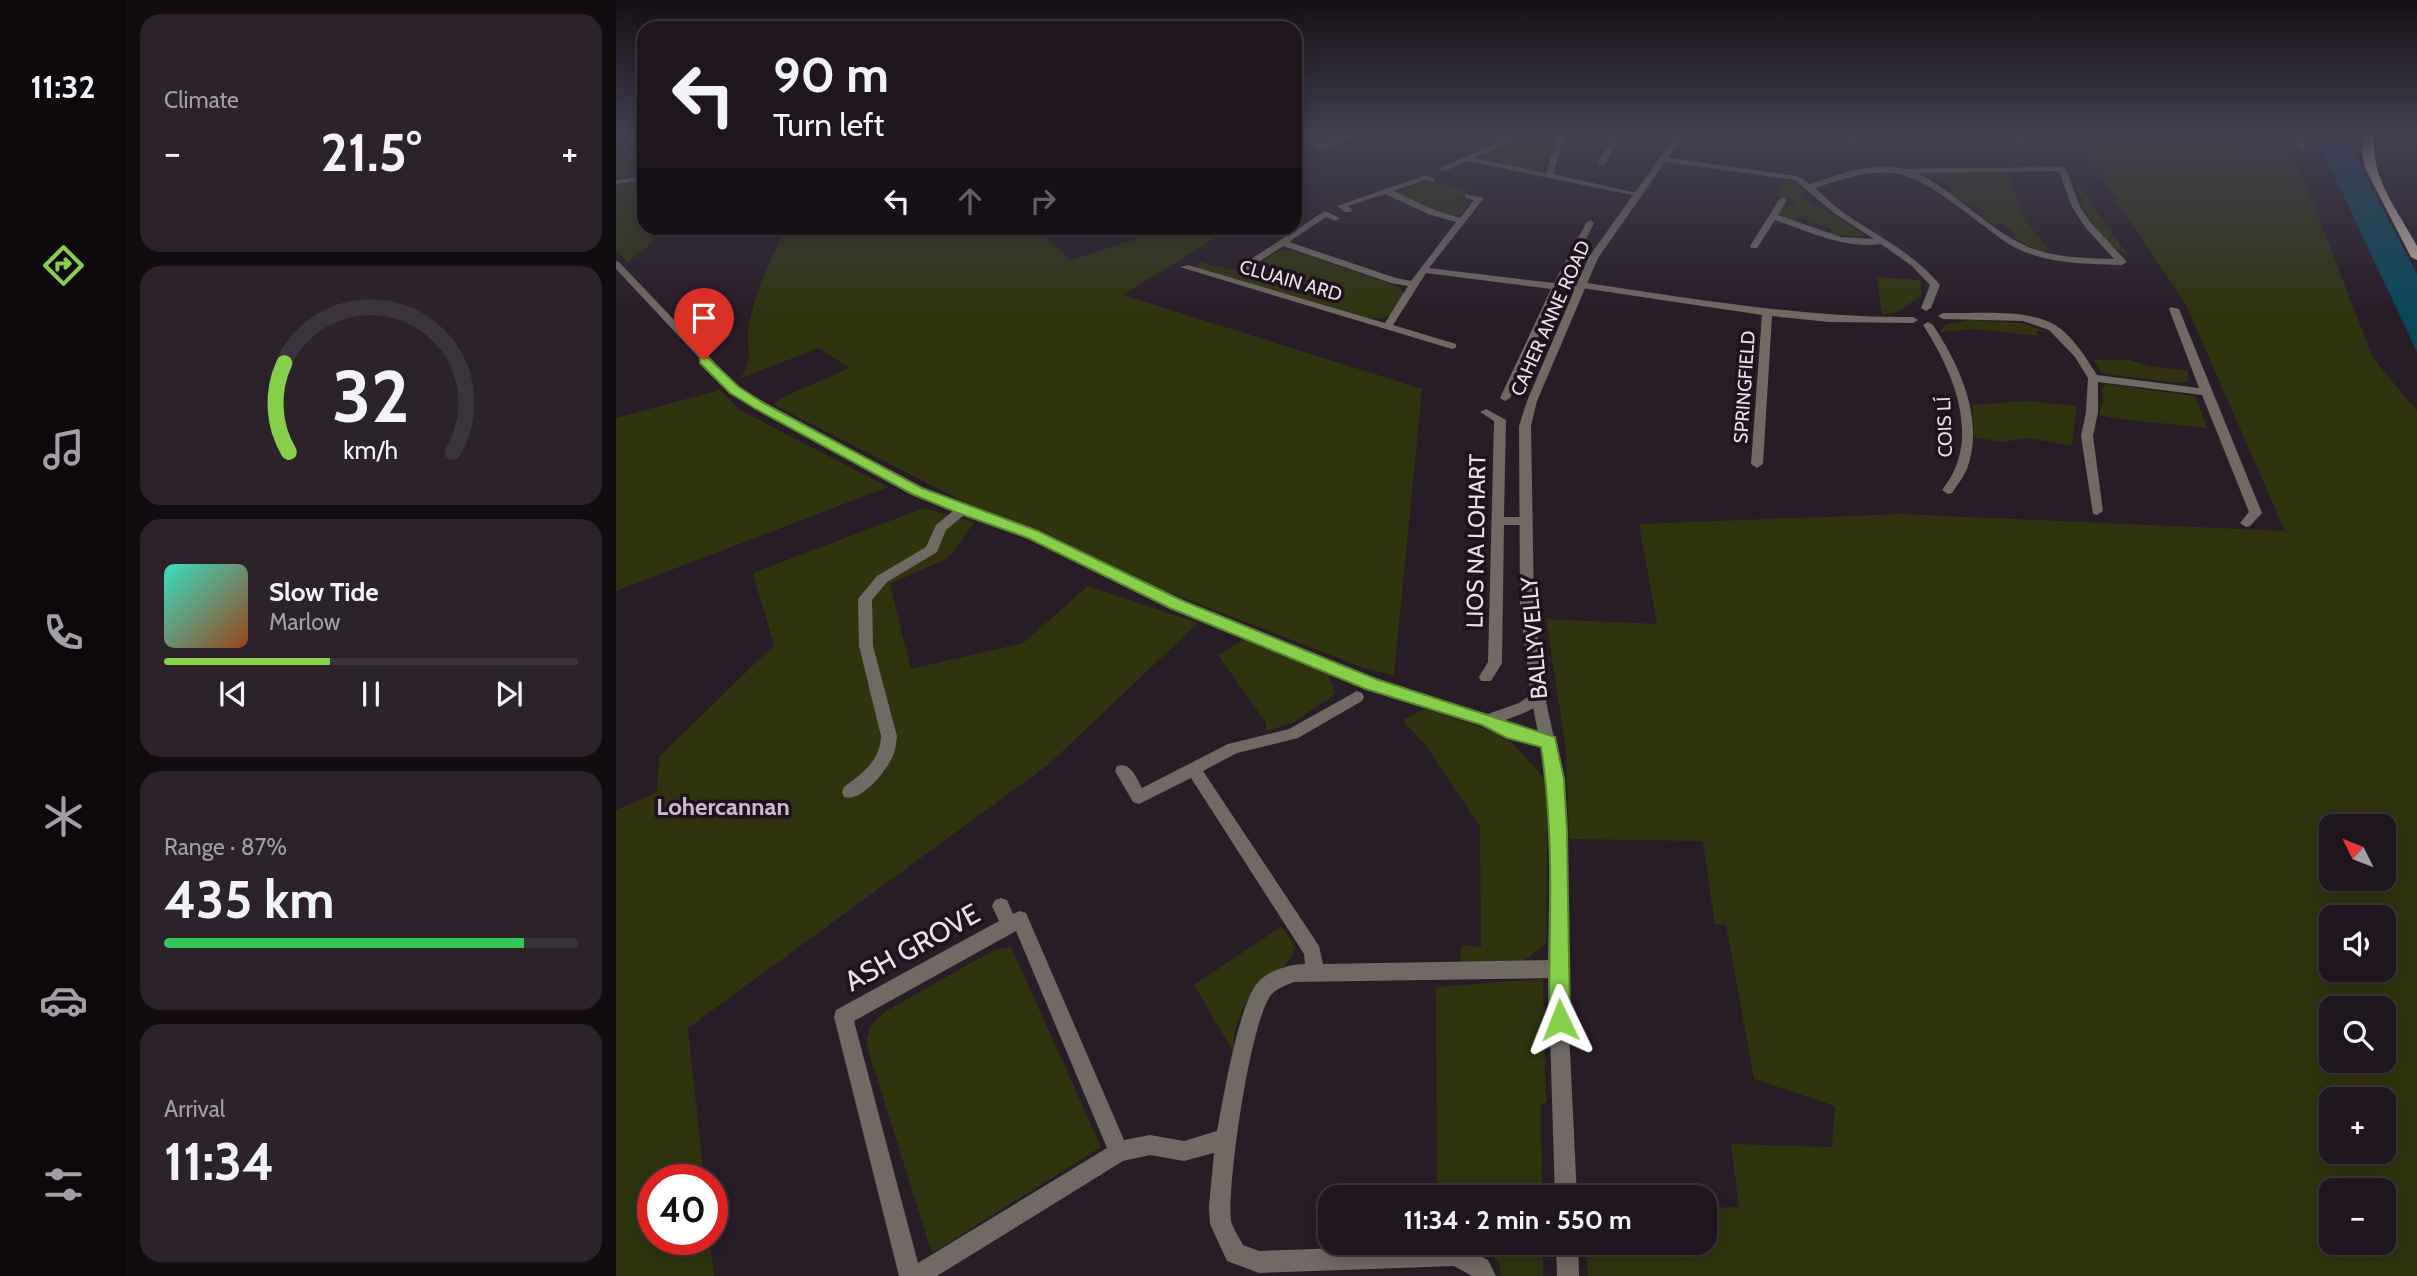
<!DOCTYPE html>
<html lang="en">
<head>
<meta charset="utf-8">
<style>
  :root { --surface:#1e151d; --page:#2b222a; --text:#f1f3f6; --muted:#a19fa4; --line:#3c343b; --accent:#87cf4a }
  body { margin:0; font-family:Cabin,sans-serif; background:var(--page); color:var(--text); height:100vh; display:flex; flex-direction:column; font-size:26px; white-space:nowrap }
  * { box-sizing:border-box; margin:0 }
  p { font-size:23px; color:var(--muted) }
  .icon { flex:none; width:38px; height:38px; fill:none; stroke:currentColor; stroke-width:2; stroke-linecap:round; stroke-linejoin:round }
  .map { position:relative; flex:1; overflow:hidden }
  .details { display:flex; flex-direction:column; gap:14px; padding:14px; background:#100c10; width:490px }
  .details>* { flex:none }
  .guide { position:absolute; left:21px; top:21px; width:665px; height:214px; border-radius:21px; box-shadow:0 4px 18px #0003,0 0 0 2px var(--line); background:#1e151d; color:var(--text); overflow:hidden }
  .needle { width:46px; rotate:313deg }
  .tools { position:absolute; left:1703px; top:814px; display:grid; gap:14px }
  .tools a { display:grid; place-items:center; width:77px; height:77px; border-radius:14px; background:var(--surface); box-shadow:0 4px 18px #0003,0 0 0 2px var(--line); font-size:35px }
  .speed { position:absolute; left:21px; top:1164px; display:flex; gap:14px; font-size:35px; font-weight:700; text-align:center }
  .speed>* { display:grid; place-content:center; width:91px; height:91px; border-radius:50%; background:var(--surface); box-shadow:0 4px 18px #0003,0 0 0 2px var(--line); line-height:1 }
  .speed .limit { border:10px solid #d22; background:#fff; color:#111 }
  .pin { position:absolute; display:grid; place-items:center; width:60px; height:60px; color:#fff; margin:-72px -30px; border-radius:50% 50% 50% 0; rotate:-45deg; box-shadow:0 0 7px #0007 }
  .pin .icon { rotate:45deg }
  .me { position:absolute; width:77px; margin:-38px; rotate:358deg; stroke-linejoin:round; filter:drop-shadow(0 0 5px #0008) }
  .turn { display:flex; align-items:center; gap:24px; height:147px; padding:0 21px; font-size:32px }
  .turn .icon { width:91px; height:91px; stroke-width:2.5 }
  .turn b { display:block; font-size:49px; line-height:60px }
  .lanes { display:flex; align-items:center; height:66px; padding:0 21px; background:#0003; justify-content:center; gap:35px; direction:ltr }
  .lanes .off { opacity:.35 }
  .big { font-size:52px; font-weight:700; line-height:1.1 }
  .details .card { flex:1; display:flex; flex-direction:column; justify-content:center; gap:10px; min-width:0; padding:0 24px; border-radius:21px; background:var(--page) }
  .details .dial { align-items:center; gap:0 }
  .dial svg { height:182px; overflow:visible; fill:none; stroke:var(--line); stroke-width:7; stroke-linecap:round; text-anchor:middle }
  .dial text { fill:var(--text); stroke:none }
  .song { display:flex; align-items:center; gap:21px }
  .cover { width:84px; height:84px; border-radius:10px; background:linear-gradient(135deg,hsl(170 70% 55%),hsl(20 70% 35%)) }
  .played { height:7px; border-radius:4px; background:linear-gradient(90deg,var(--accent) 40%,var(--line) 40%) }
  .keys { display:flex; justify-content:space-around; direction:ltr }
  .heat { display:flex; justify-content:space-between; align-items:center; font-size:38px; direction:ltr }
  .charge { height:10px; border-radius:5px; background:linear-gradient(90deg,#34c759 87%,var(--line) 0) }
  .trip { position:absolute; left:702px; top:1185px; width:399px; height:70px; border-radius:21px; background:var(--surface); box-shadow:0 4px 18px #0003,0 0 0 2px var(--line); font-weight:700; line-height:70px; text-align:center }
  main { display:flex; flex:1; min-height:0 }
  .menu { display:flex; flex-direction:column; width:126px; justify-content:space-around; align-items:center; background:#0c080c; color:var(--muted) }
  .menu .icon { width:49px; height:49px }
  .menu .active { color:var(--accent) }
  .menu b { font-size:32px; color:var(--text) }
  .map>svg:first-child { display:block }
  .green { fill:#2f340f; fill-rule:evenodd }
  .water { fill:#09485a }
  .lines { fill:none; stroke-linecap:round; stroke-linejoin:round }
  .minor { fill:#716a64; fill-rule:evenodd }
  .tertiary { fill:#716a64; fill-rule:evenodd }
  .primary { fill:#c3b6a8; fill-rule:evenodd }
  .route { fill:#87cf4a; stroke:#588730; stroke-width:2 }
  .labels { text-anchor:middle; stroke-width:7; stroke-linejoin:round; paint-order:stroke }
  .far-street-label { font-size:19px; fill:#e9e0e8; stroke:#1f121e }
  .street-label { font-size:23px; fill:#e9e0e8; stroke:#1f121e }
  .neighbourhood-label { font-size:24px; font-weight:bold; fill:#ccbaca; stroke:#1f121e }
  .near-street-label { font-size:28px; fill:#e9e0e8; stroke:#1f121e }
</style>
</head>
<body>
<main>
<nav class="menu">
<b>11:32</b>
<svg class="icon active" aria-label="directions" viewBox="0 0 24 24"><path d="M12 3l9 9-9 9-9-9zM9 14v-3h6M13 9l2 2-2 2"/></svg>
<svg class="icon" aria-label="music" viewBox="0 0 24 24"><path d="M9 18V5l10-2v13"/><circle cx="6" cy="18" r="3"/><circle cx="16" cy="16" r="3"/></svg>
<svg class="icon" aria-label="phone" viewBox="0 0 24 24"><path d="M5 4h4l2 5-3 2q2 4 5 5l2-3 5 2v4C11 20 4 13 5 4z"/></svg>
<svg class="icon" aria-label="climate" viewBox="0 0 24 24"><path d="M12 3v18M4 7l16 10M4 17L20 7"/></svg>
<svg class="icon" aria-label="car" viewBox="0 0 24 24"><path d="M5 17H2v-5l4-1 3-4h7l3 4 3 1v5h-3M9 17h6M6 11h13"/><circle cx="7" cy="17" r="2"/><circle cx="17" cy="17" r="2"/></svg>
<svg class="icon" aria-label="filters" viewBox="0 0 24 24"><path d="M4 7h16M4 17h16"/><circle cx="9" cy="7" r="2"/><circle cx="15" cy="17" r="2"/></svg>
</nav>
<section class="details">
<div class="card"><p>Climate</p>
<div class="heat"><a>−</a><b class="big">21.5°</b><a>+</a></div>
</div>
<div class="card dial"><svg viewBox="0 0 100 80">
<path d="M14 69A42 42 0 1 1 86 69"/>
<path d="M14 69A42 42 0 0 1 12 30" stroke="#87cf4a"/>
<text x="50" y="56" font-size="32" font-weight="700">32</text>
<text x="50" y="72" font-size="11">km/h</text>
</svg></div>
<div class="card">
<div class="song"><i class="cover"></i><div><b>Slow Tide</b><p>Marlow</p></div></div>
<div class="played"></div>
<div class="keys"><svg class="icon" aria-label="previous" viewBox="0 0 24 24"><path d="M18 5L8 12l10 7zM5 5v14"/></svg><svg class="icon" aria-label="pause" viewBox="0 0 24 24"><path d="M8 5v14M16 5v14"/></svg><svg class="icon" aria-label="next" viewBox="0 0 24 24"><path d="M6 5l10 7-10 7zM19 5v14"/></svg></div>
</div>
<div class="card"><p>Range · 87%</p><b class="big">435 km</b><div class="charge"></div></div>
<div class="card"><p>Arrival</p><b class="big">11:34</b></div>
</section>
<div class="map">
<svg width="1801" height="1276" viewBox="0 0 1801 1276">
  <rect width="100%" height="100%" fill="#281c27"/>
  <path class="green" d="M 911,135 L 941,135 L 927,168 L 916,170 L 866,159 L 869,153 Z
    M 1548,135 L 1570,135 L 1678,154 L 1757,358 L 1801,411 L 1801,1276 L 972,1276 L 970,1243 L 1088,1242 L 1089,1208 L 1123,1207 L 1115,1144 L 1216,1147 L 1219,1106 L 1138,1079 L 1110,925 L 1099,924 L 1087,841 L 953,839 L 950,750 L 930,619 L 1041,624 L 1023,524 L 1285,514 L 1669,531 L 1570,305 L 1467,150 ZM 1715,826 L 1768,826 L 1768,878 L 1715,878 ZM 1715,917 L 1768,917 L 1768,970 L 1715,970 ZM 1715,1008 L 1768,1008 L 1768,1060 L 1715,1060 ZM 1715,1099 L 1768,1099 L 1768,1152 L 1715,1152 ZM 1715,1190 L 1768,1190 L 1768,1242 L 1715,1242 Z
    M 28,146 L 28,174 L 0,178 L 0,152 Z
    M 1318,171 L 1320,175 L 1340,175 L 1338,171 L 1393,171 C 1399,203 1412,229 1436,252 L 1418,248 L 1397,237 L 1401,235 L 1385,224 L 1378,225 L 1363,214 L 1370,213 L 1355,202 L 1347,203 L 1332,192 L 1338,190 L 1325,180 L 1318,181 L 1306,173 Z
    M 1171,178 L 1189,192 L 1183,193 L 1198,207 L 1205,206 L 1251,237 L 1217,235 L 1213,233 L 1217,230 L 1183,217 L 1178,220 L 1162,214 L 1168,205 L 1177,206 L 1180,201 L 1158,196 Z
    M 1458,178 L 1511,254 C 1480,241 1467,208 1458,178 Z
    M 28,181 L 28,228 L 55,228 L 11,262 L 0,250 L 0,185 Z
    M 806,182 C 822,182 836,186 853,191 L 844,199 L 854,202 C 851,206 846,214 841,215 C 829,220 792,199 780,193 Z
    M 172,228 L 422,228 L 454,261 L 551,228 L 615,228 L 507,295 L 806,389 L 778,675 L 748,668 L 529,583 L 427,531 L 374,515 L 158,405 L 163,399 L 233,368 L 203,348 L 125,378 C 139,355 129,347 133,325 C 137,300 157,248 172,228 Z
    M 672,249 L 783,287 L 788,293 L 775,315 L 765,319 L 753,318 L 582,269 L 580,266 L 584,262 L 640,276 L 650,270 L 644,265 C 650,256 662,250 672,249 Z
    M 1261,277 L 1304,280 L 1306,295 L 1282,312 L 1266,315 Z
    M 1353,320 L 1406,323 L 1429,331 L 1421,331 L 1423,336 L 1359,329 L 1324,332 L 1329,325 Z
    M 1477,360 L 1513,360 L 1533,366 L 1572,371 L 1572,381 L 1563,383 L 1491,374 L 1485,372 Z
    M 1491,384 L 1579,396 L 1591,428 C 1554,423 1521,423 1483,415 L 1487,402 L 1486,388 Z
    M 104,390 L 124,410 L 272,487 L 0,591 L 0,418 Z
    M 1411,401 L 1461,406 L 1456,446 L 1413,438 L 1386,442 L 1358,437 L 1356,405 Z
    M 308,508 L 358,523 L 332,558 L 274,584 L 295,669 L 407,643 L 472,586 L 582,623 L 433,764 L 72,1028 L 88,1179 L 37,1180 L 37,1239 L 94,1239 L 98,1276 L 0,1276 L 0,810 L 41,792 L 43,757 L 158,645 L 137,573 Z
    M 628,640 L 712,673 L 720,694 L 676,723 L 650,731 L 650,723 L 602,655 Z
    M 809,709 L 875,731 L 897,744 L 932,782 L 930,944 L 902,965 L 843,966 L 846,945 L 865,947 L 864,826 L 810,746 L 787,720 Z
    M 666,926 L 680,949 C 653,994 621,984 617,1051 L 578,985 Z
    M 395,947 L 485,1147 L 316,1253 L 250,1043 L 255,1025 L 270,1011 L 378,950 Z
    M 927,979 L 930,1101 L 925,1106 L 926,1197 L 821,1197 L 820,987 Z
    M 861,1243 L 927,1243 L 927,1276 L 885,1276 L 883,1262 Z"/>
  <path class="water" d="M 1493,135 L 1584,135 L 1657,153 C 1632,155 1620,144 1598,142 C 1562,138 1527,145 1493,135 Z
    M 1699,135 L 1728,135 L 1801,274 L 1801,352 Z"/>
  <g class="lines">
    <path class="minor" d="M 733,135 L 745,135 L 705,150 L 697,145 L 701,143 L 706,145 Z
      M 898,135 L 909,135 L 858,158 L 930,173 L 941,135 L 949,135 L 937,174 L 1025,194 L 1021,196 L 851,161 L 829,171 L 822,169 Z
      M 998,135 L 1006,135 L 989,165 L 983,165 L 982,163 Z
      M 1232,135 L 1240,135 L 1240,145 L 1234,145 Z
      M 1398,135 L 1406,135 L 1408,145 L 1402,145 Z
      M 1677,135 L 1685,135 L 1690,151 L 1684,151 Z
      M 1046,157 L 1181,176 L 1194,184 C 1224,174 1257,161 1288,169 L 1446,167 L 1450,169 L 1464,207 L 1475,223 L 1511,262 L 1506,265 C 1470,264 1433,264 1400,248 C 1384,240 1371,227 1356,217 C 1292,168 1277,161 1199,188 C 1209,197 1218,206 1228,213 C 1261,236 1298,253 1324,285 L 1315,308 L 1310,311 L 1305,308 L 1314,285 L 1296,266 L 1265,244 C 1227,249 1194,232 1159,220 L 1141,248 L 1135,248 L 1134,246 L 1163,200 L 1167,197 L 1171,200 L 1162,215 L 1225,237 L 1258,239 L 1218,213 L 1179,180 L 1043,161 L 1043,157 ZM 1443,171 L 1456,207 L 1469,227 L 1498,259 C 1468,258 1436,258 1408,245 C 1371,228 1340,192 1301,173 Z
      M 810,175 L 818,178 L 818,182 L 809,180 L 777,191 L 818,210 L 844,218 L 858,200 L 849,198 L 849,194 L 868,198 L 813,268 L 938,283 L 970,223 L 974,220 L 978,223 L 947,284 L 960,286 L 964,282 C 1075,298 1184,318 1297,317 L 1302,320 L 1297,323 L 1213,322 L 1156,316 L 1147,464 L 1141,468 L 1135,464 L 1146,315 L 966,288 L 962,292 L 944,290 L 894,398 L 889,401 L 884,398 L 935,289 L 810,273 L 777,325 L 840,344 L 840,348 L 836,349 L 564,267 L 572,265 L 769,323 L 792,286 L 775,283 L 667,246 L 635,267 L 641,269 L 641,273 L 635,273 L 623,267 L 709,211 L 724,218 L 720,221 L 710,217 L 673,242 L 780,278 L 795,281 L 840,222 L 812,214 L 769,194 L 732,206 L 736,210 L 735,212 L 729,212 L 721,206 Z
      M 28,176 L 28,180 L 0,184 L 0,180 Z
      M 0,261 L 3,262 L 123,388 L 305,488 L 350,507 L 421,531 L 564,601 L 759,680 L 872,714 L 903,703 L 917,693 L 927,693 L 929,697 C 920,711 902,715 887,721 L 902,728 L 938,738 L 941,742 L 938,746 L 933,748 L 898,739 L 867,725 L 750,688 L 554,607 L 413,537 L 348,515 L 330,530 L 321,552 L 271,582 L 256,600 L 257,646 L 281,736 C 280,742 280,748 278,753 C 273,768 246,803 228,797 L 226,792 L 228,787 C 247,773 264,761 265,736 L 243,646 L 242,599 L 261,576 L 310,547 L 320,525 L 337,511 L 297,494 L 115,392 L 0,269 Z
      M 1555,307 L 1563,309 L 1646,513 L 1634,526 L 1630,527 L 1624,523 L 1633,512 L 1586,395 L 1482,382 L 1482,412 L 1477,436 L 1487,511 L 1481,515 L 1477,514 L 1465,436 L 1470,412 L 1472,378 L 1459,357 L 1433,330 L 1407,321 L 1327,319 L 1322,316 L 1327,313 C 1360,314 1411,308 1439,325 C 1457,336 1470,358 1481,375 L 1583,388 L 1553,309 Z
      M 1312,322 L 1317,325 C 1344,366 1369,420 1351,469 C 1347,478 1341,485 1336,493 L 1332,494 L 1326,490 C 1330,484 1335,478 1338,471 C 1360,423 1333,365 1307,325 Z
      M 870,409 L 890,420 L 888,517 L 911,517 L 917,521 L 911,525 L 888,525 L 886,663 L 875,681 L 865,681 L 863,677 L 872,662 L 878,421 L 864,412 Z
      M 741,691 L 746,693 L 748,697 L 746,701 L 682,738 L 621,753 L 587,771 L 703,946 L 707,964 L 941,960 L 947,963 L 950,969 L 947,975 L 941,978 L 678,982 C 670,985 660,989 655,995 C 634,1022 611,1185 615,1221 C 617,1229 623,1237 627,1245 L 643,1251 L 840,1244 L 872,1260 L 880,1276 L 856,1276 L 838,1266 L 643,1273 L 611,1261 L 594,1224 L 593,1206 L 598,1153 L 568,1161 L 534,1155 L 507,1161 L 321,1276 L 283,1276 L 218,1017 L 220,1010 L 383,921 L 376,906 L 379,900 L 385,898 L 391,900 L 397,914 L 404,911 L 410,913 L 508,1140 L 534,1135 L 568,1141 L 601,1131 C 607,1101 623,999 644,980 C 655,970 674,964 689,964 L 688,954 L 575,778 L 523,804 L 517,802 L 499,771 L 501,766 C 515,762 520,778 526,788 L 612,744 L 673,729 ZM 400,931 L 491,1148 L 302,1263 L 238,1021 Z"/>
    <path class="tertiary" d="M 1060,135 L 1068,135 L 982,258 L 921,401 L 915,426 L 918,607 L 929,697 L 947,779 L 950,831 L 950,969 L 961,1197 L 939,1197 L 932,969 L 934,831 L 931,779 L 915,697 L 904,607 L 903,426 L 911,401 L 972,258 Z
      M 940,1242 L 962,1242 L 963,1276 L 941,1276 Z"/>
    <path class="primary" d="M 1749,135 L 1759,135 C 1752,175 1783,212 1801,246 L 1801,260 L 1795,257 L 1749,168 L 1746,152 Z"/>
  </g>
  <linearGradient id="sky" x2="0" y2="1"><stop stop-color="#160f15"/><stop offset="0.43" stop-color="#424052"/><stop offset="1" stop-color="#424052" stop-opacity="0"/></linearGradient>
  <rect width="1801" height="314" fill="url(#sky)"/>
  <path class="route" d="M 84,358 L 92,358 L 123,387 L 149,404 L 306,488 L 422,531 L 565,600 L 760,679 L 939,737 L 948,779 L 951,831 L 954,1020 L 951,1028 L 944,1031 L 936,1028 L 933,1020 C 933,930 939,836 925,747 L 891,738 L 866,725 L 750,689 L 554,608 L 412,538 L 342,513 L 296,494 L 140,409 L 114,393 L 84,363 Z"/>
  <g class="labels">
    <g class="far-street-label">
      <text transform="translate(675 280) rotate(16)" y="7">CLUAIN ARD</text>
      <text transform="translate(934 318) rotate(-66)" y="7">CAHER ANNE ROAD</text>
      <text transform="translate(1128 387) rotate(-86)" y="7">SPRINGFIELD</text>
      <text transform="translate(1328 427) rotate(-92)" y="7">COIS LÍ</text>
    </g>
    <g class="street-label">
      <text transform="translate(860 541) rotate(-89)" y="8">LIOS NA LOHART</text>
      <text transform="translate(918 638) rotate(-95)" y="8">BALLYVELLY</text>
    </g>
    <g class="neighbourhood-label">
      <text x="107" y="815">Lohercannan</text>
    </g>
    <g class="near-street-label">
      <text transform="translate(296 947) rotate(-29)" y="10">ASH GROVE</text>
    </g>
  </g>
</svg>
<div class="tools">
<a><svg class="needle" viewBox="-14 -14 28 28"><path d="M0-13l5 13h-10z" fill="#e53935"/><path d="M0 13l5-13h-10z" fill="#a19fa4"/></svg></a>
<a><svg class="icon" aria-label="sound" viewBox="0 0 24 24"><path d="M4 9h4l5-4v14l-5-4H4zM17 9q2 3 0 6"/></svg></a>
<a><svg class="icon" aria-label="search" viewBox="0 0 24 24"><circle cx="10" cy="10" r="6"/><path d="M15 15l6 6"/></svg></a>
<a>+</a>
<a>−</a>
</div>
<div class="speed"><div class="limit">40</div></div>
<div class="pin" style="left:88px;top:360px;background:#d93025"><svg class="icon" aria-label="arrive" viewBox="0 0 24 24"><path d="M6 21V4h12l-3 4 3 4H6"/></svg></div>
<svg class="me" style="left:944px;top:1020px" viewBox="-20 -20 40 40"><path d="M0-17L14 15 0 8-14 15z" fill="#87cf4a" stroke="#fff" stroke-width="4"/></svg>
<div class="trip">11:34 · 2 min · 550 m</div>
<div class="guide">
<div class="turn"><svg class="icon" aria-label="left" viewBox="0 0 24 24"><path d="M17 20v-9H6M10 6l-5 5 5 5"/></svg><div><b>90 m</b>Turn left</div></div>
<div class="lanes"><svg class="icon" aria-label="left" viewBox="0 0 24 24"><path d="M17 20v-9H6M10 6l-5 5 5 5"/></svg><svg class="icon off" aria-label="ahead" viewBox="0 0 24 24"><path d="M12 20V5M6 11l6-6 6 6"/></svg><svg class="icon off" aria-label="right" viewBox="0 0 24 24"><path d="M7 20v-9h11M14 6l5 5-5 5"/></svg></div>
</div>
</div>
</main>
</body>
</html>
